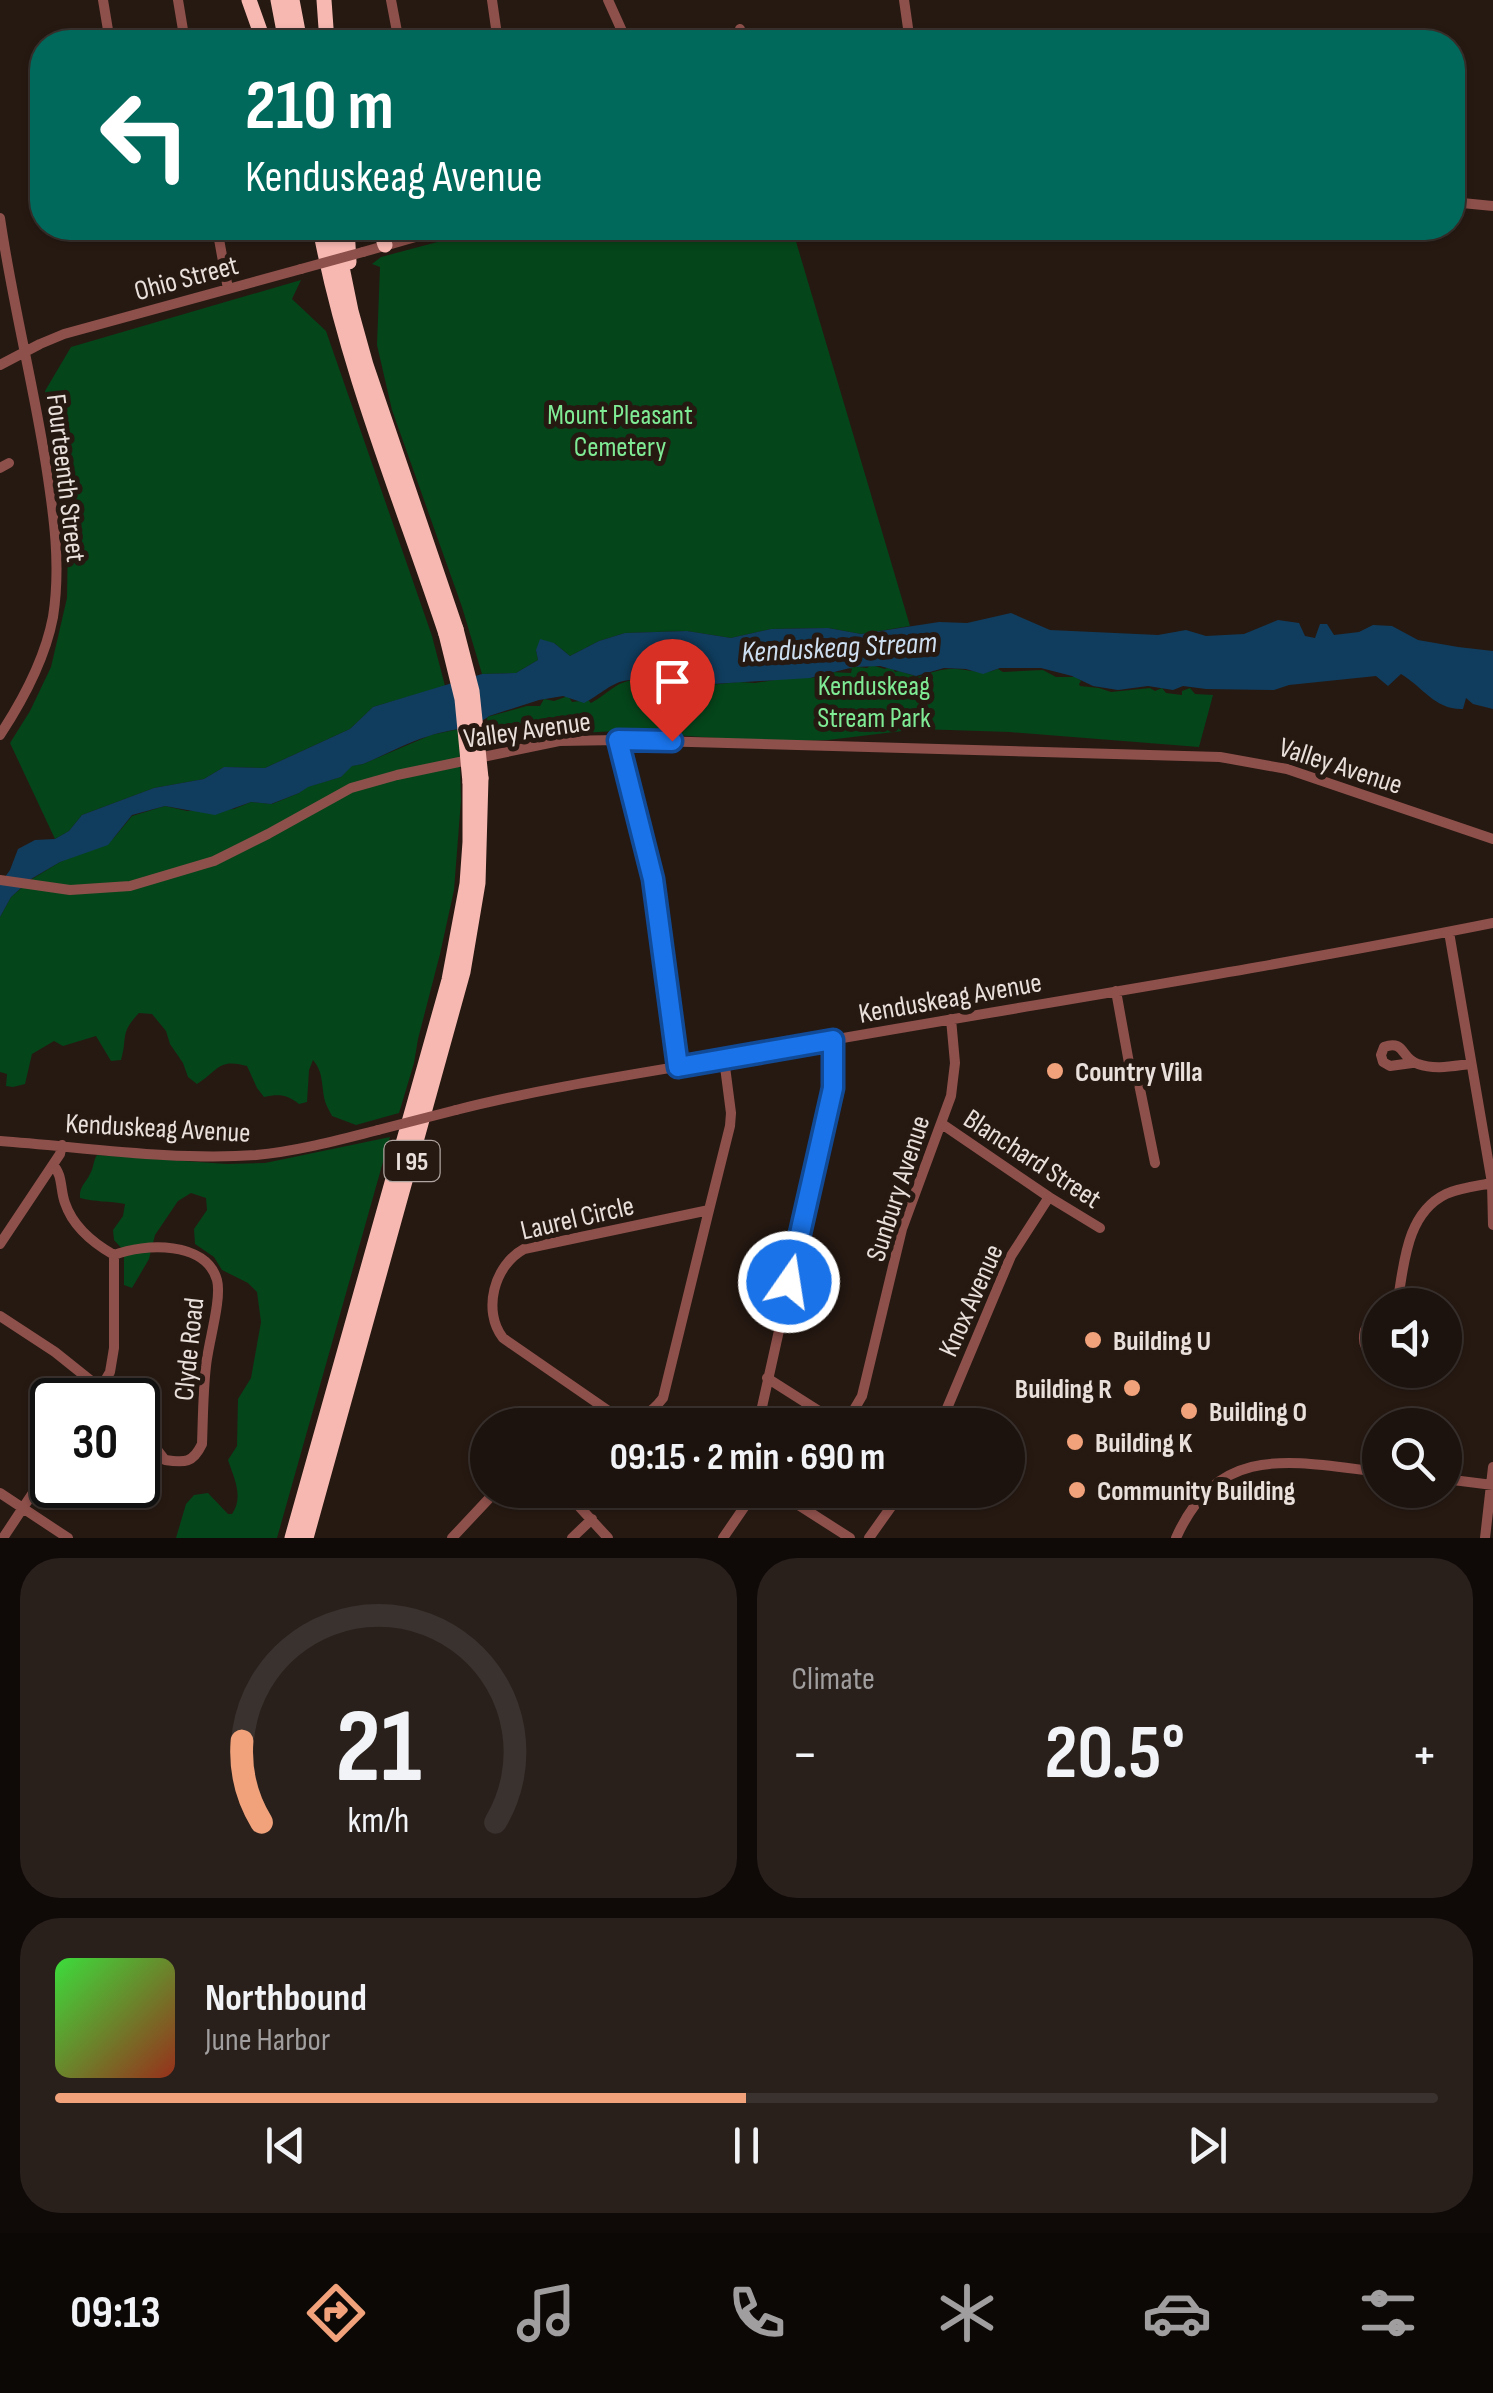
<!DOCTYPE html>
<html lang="en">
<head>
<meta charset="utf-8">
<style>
  :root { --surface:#1c130e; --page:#29201c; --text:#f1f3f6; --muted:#a09e9e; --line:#3a322e; --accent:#f1a27b }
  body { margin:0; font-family:"Sofia Sans Condensed",sans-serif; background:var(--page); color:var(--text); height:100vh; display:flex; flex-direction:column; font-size:38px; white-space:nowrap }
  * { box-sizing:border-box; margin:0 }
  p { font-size:32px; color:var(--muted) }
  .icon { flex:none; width:55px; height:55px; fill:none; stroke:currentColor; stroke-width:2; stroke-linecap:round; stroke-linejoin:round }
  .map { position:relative; height:1538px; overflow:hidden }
  .details { display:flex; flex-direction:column; gap:20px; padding:20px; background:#0f0a08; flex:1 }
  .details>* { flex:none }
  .top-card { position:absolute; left:30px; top:30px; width:1435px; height:210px; border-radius:40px; box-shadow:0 2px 8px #0004,0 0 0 2px var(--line); background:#00695c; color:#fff; overflow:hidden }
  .fabs { position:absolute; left:1362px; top:1288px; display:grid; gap:20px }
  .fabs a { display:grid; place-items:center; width:100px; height:100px; border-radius:50%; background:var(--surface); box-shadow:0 2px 8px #0004,0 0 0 2px var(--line); font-size:50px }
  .speed { position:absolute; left:30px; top:1378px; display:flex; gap:20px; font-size:50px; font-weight:700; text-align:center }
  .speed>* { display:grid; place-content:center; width:130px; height:130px; border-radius:50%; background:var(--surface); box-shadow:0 2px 8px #0004,0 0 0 2px var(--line); line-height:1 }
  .speed .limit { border:5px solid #111; border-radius:15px; background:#fff; color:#111 }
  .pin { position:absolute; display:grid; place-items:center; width:85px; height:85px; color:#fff; margin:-102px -42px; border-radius:50% 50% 50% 0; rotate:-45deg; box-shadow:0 0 10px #0007 }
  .pin .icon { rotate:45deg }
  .me { position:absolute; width:110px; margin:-55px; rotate:13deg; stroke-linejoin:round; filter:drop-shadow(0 0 8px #0008) }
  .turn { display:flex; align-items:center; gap:35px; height:210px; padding:0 50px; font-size:45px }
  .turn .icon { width:130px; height:130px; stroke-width:2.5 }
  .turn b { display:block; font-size:70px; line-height:85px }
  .big { font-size:75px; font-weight:700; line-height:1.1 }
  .details .card { flex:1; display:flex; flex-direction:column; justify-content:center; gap:15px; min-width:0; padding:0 35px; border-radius:40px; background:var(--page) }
  .details .dial { align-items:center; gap:0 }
  .dial svg { height:260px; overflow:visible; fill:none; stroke:var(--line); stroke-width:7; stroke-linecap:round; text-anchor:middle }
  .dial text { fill:var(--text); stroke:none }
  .song { display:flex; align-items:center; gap:30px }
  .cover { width:120px; height:120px; border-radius:15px; background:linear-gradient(135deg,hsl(120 70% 55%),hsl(10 70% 35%)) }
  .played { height:10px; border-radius:5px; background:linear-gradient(90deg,var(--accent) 50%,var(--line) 50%) }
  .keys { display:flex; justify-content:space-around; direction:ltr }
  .heat { display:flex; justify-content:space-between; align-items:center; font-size:55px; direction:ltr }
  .details .tiles { flex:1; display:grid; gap:20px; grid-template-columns:1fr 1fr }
  .card:last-child { grid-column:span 2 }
  .trip { position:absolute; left:470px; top:1408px; width:555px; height:100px; border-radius:50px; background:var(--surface); box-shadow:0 2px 8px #0004,0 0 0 2px var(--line); font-weight:700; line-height:100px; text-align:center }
  .tab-bar { display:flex; height:160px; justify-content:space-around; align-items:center; background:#0b0806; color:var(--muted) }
  .tab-bar .icon { width:70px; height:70px }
  .tab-bar .selected { color:var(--accent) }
  .tab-bar b { font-size:45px; color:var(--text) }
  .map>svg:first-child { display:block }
  .green { fill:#05451a }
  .water { fill:#103d5e }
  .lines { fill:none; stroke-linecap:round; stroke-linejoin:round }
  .minor { stroke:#8e504b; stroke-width:10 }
  .highway { stroke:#f7b8b1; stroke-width:15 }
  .minor-bridge { stroke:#8e504b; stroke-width:10 }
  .highway-bridge { stroke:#f7b8b1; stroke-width:15 }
  .route-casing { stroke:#114b97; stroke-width:25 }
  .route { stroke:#1a73e8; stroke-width:18 }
  .poi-dot { fill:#f1a27b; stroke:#261912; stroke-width:4 }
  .labels { text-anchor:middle; stroke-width:10; stroke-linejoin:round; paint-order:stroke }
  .shield { fill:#261912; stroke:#afa49f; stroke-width:2.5 }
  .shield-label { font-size:25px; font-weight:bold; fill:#eae0db }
  .street-label { font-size:28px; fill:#eae0db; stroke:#261912 }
  .park-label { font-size:28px; fill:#7feb95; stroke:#261912 }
  .poi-label { font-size:28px; font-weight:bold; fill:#eae0db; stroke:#261912; text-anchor:start }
  .water-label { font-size:30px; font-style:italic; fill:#ccdeef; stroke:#261912 }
</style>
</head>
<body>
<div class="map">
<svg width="1493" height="1538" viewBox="0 0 1493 1538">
  <rect width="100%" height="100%" fill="#261912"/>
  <path class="green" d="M 490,228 L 792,228 L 910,626 L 861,634 L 828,628 L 771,629 L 731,638 L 687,631 L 625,633 L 599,641 L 570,656 L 554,643 L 536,650 L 538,660 L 516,673 L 482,674 L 462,607 L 392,410 L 377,345 L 380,267 L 372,264 L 381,257 Z
    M 301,280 L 292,299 L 326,331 L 432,636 L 445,686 L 373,707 L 350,729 L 265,768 L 224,767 L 204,779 L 154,788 L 82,815 L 69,831 L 55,839 L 10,743 L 30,711 L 51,667 L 67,598 L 68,535 L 45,391 L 71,347 Z
    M 871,665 L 885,669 L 891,666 L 895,672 L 899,671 L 918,677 C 929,673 945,668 957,669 C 971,670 985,675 998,669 L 1003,672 L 1043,670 L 1056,677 L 1076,677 L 1081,681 L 1079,684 L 1080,686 L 1099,688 L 1111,692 L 1150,688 L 1155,691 L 1162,688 L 1166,693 L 1182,695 L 1182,691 L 1190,688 L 1195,694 L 1213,695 L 1199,747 L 1010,732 L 919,729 L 828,740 L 774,742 L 616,731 L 564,734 L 490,748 L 487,717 L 527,706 L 540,706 L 544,699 L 554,701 L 568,696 L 572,702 L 588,700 L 591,703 C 608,694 614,683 633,680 L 634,677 L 668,687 L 679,688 L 739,682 L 755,683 L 787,678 L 812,678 L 830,672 L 851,673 L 852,669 L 848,668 L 852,666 L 867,668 Z
    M 459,729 L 461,800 L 454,890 L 440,954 L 418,1039 L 414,1063 L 399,1113 L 356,1125 L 332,1116 C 330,1112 326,1105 325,1101 C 321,1085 324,1073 313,1060 L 309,1070 L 307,1102 L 299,1104 C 287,1094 278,1094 264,1097 L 257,1088 L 247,1066 C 218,1058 219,1070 197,1084 L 188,1077 L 183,1063 L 170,1044 L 166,1031 L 152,1014 L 139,1013 C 119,1034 128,1037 121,1060 L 111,1061 L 96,1036 L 63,1046 L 54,1041 L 32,1054 L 25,1084 L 13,1087 L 6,1086 L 7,1074 L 0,1072 L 0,917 L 11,897 L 32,879 L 60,862 L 113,839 L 132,816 L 165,806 L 187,811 L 234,809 L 251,802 L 272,804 L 299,793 L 307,787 L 341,777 L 351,766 L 363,764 L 431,735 Z
    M 390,1137 L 277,1538 L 176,1538 L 186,1504 L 194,1495 L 208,1493 L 228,1514 L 232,1514 C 244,1497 234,1478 228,1460 L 237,1446 L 238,1399 L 251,1378 L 261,1322 L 257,1292 L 248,1283 L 222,1270 L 214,1257 L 195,1244 L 194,1229 L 207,1210 L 206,1198 L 191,1193 L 178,1201 L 155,1235 L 149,1259 L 132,1288 L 124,1285 L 124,1251 L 114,1240 L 113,1230 L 123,1216 L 125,1204 C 109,1201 95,1202 80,1198 C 79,1187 85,1184 90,1174 C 94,1167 93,1161 97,1155 L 227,1164 L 265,1163 Z"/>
  <path class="water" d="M 1011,613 L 1050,630 L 1158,635 L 1186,630 L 1206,636 L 1244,634 L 1278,620 L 1299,623 L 1305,636 L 1315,638 L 1320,624 L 1327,624 L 1334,635 L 1359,632 L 1373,625 L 1392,626 L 1418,640 L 1458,647 L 1493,651 L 1493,709 L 1473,704 L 1466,698 L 1463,709 C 1435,710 1423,687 1401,674 L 1388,686 L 1376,676 L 1289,685 L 1274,690 L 1206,689 L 1183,686 L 1173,690 L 1148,686 L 1118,690 L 1093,686 L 1072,676 L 1041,668 L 1000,668 L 983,674 L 966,669 L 944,668 L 916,676 L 880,666 L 854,667 L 810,678 L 665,687 C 655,686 639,680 631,680 C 613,680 599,696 584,703 L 563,696 L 539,700 L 489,716 C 472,730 448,729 429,736 C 406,743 385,755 363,764 L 352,766 L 341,777 L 308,787 L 299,793 L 271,804 L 251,802 L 215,815 L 165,806 L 132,815 L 108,845 L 60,862 L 31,879 L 11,897 L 0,917 L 0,884 L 10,870 L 18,849 L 35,840 L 55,839 L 69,831 L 82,815 L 154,788 L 204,779 L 224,767 L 265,768 L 350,729 L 373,707 L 482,674 L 516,673 L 538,660 L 536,650 L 540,639 L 554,643 L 570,656 L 599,641 L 625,633 L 687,631 L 731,638 L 771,629 L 828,628 L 861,634 L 939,622 L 967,623 Z"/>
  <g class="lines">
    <path class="minor" d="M 103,0 L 110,42
      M 178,0 L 185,42
      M 391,0 L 399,42
      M 492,0 L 498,42
      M 608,0 L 627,42
      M 904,0 L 910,42
      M 740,29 L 742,42
      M 1452,202 L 1493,206
      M 0,218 C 12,301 33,382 46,465 C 54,516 61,566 53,617 C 45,659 23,700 0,735
      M 217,228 L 228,289
      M 363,252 L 447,228
      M 0,365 L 40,344 L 64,334 L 301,269
      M 0,468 L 9,463
      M 618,740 L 653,879 L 678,1067
      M 0,880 L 70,890 L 130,886 L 214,861 L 268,834 L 351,788 L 397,775 L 559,741 L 618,740 L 1220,757 L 1287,769 L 1493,839
      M 1449,932 L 1492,1183 L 1493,1225
      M 1116,991 L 1131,1074 L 1139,1084 L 1155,1163
      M 1412,1063 L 1390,1066 L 1383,1062 L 1381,1055 L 1384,1047 C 1405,1039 1401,1059 1418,1064 C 1435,1070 1453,1066 1470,1064
      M 456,1110 C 559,1084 665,1070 769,1051 C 1010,1008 1253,971 1493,923
      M 942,1124 L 1049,1197 L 1100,1228
      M 0,1141 C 83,1147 173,1161 256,1155 C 298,1151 338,1140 378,1130
      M 53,1165 C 63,1175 60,1190 65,1203 C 73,1227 93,1243 114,1255
      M 709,1210 L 663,1398 C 650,1415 637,1422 616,1416 L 503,1338 C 482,1311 494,1265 524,1249 Z
      M 709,1210 L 730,1126 L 731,1113 L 724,1059
      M 0,1244 L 60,1154 L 62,1145
      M 114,1255 C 145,1243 206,1241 217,1280 C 222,1299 208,1344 206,1366 C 203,1392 203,1418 202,1444 C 193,1463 185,1463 165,1460 L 138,1425
      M 1397,1305 C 1404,1267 1405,1214 1446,1194 C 1459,1188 1477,1186 1492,1183
      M 0,1316 L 55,1352 L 115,1400
      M 1380,1321 L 1373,1323 L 1365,1330 C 1362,1342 1365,1355 1380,1352
      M 767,1378 L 841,1425
      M 94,1400 L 110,1372 L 114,1348 L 114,1255
      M 758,1425 L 833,1088 L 833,1040
      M 845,1425 L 862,1396 L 902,1229 L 951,1096 L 955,1063 L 951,1019
      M 940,1425 L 1011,1256 L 1049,1197
      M 1445,1479 L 1493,1485
      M 564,1490 L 608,1538
      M 775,1490 L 850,1538
      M 0,1493 L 68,1538
      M 3,1538 L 52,1464
      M 452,1538 L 497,1490
      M 572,1538 L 592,1519
      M 723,1538 L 756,1490
      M 869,1538 L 903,1490
      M 1176,1538 C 1219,1441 1294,1462 1380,1472
      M 1485,1538 L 1493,1467"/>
    <path class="highway" d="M 249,0 L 264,42
      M 278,0 L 286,42
      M 292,0 L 300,42
      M 324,0 L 327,42
      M 320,228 C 346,367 401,499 446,634
      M 334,228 L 351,311 L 366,365 L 456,629
      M 347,228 L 349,262
      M 380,228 L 385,245
      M 292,1538 L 449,980 L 467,884 L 470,842 L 470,782
      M 306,1538 L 463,972 L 478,883 L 481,778"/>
    <path class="minor-bridge" d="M 301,269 L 363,252
      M 378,1130 L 456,1110"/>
    <path class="highway-bridge" d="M 456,629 L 472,691 L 481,778
      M 446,634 L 462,699 L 470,782"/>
  </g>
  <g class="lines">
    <g class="route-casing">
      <path id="route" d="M 672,741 L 618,740 L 653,879 L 678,1067 L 833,1040 L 833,1088 L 789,1282"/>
    </g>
    <use href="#route" class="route"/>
  </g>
  <g class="poi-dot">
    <circle cx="1055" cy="1071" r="10"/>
    <circle cx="1093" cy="1340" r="10"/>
    <circle cx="1132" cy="1388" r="10"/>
    <circle cx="1189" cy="1411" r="10"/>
    <circle cx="1075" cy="1442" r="10"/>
    <circle cx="1077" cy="1490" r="10"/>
  </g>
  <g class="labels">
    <rect class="shield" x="384.5" y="1141" width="55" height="40" rx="8"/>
    <g class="shield-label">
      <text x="412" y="1170">I 95</text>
    </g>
    <g class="street-label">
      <text transform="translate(186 277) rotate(-15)" y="10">Ohio Street</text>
      <text transform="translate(67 478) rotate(83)" y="10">Fourteenth Street</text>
      <text transform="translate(527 729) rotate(-8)" y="10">Valley Avenue</text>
      <text transform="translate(1341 765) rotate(18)" y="10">Valley Avenue</text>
      <text transform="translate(950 997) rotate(-10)" y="10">Kenduskeag Avenue</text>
      <text transform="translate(158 1127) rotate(3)" y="10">Kenduskeag Avenue</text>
      <text transform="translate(1033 1158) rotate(33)" y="10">Blanchard Street</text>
      <text transform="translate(897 1188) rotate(-72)" y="10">Sunbury Avenue</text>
      <text transform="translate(577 1217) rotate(-13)" y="10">Laurel Circle</text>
      <text transform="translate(970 1300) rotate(-66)" y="10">Knox Avenue</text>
      <text transform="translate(188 1349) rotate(-84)" y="10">Clyde Road</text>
    </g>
    <g class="park-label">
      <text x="620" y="424">Mount Pleasant<tspan x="620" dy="32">Cemetery</tspan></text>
      <text x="874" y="695">Kenduskeag<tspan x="874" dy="32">Stream Park</tspan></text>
    </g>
    <g class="poi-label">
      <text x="1075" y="1081">Country Villa</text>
      <text x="1113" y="1350">Building U</text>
      <text x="1112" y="1398" text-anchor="end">Building R</text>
      <text x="1209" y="1421">Building O</text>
      <text x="1095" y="1452">Building K</text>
      <text x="1097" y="1500">Community Building</text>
    </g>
    <g class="water-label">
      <text transform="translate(839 647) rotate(-3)" y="10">Kenduskeag Stream</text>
    </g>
  </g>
</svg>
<div class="fabs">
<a><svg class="icon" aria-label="sound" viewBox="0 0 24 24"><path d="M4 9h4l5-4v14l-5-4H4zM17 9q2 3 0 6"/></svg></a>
<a><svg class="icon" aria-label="search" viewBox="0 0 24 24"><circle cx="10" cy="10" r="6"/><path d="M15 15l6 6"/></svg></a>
</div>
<div class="speed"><div class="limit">30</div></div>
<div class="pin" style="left:672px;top:741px;background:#d93025"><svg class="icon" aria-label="arrive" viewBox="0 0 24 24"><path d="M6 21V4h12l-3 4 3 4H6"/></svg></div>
<svg class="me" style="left:789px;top:1282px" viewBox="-20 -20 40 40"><circle r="17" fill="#1a73e8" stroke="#fff" stroke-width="3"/><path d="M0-11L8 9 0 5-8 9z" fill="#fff"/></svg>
<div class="trip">09:15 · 2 min · 690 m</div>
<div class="top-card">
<div class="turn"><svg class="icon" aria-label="left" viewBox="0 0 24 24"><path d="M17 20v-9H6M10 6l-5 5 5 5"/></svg><div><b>210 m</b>Kenduskeag Avenue</div></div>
</div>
</div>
<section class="details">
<div class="tiles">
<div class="card dial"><svg viewBox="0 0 100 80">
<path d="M14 69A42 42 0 1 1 86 69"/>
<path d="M14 69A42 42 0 0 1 8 44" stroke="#f1a27b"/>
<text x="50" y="56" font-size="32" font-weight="700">21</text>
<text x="50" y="72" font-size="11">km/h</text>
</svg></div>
<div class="card"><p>Climate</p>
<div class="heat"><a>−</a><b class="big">20.5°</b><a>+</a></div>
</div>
<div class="card">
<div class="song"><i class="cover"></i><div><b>Northbound</b><p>June Harbor</p></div></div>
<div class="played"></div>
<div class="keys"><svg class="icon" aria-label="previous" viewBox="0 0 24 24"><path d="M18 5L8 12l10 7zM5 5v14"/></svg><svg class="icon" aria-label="pause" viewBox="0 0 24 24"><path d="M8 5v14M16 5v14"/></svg><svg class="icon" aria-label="next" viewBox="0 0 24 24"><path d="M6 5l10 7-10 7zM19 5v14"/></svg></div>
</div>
</div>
</section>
<nav class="tab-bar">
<b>09:13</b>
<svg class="icon selected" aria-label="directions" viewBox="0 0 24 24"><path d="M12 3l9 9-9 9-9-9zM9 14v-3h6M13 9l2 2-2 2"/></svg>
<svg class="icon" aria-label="music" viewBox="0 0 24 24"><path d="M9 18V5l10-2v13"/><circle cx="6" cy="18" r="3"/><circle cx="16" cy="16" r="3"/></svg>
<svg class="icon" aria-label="phone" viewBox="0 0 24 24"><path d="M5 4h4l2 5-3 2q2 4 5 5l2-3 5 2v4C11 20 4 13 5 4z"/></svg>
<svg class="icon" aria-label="climate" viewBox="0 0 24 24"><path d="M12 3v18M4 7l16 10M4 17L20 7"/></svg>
<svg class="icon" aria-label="car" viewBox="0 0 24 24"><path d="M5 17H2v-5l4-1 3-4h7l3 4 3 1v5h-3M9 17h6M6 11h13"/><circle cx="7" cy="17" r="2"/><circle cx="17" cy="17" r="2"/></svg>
<svg class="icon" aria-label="filters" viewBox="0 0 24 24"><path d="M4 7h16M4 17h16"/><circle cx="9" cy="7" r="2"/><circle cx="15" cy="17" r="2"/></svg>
</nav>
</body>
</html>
